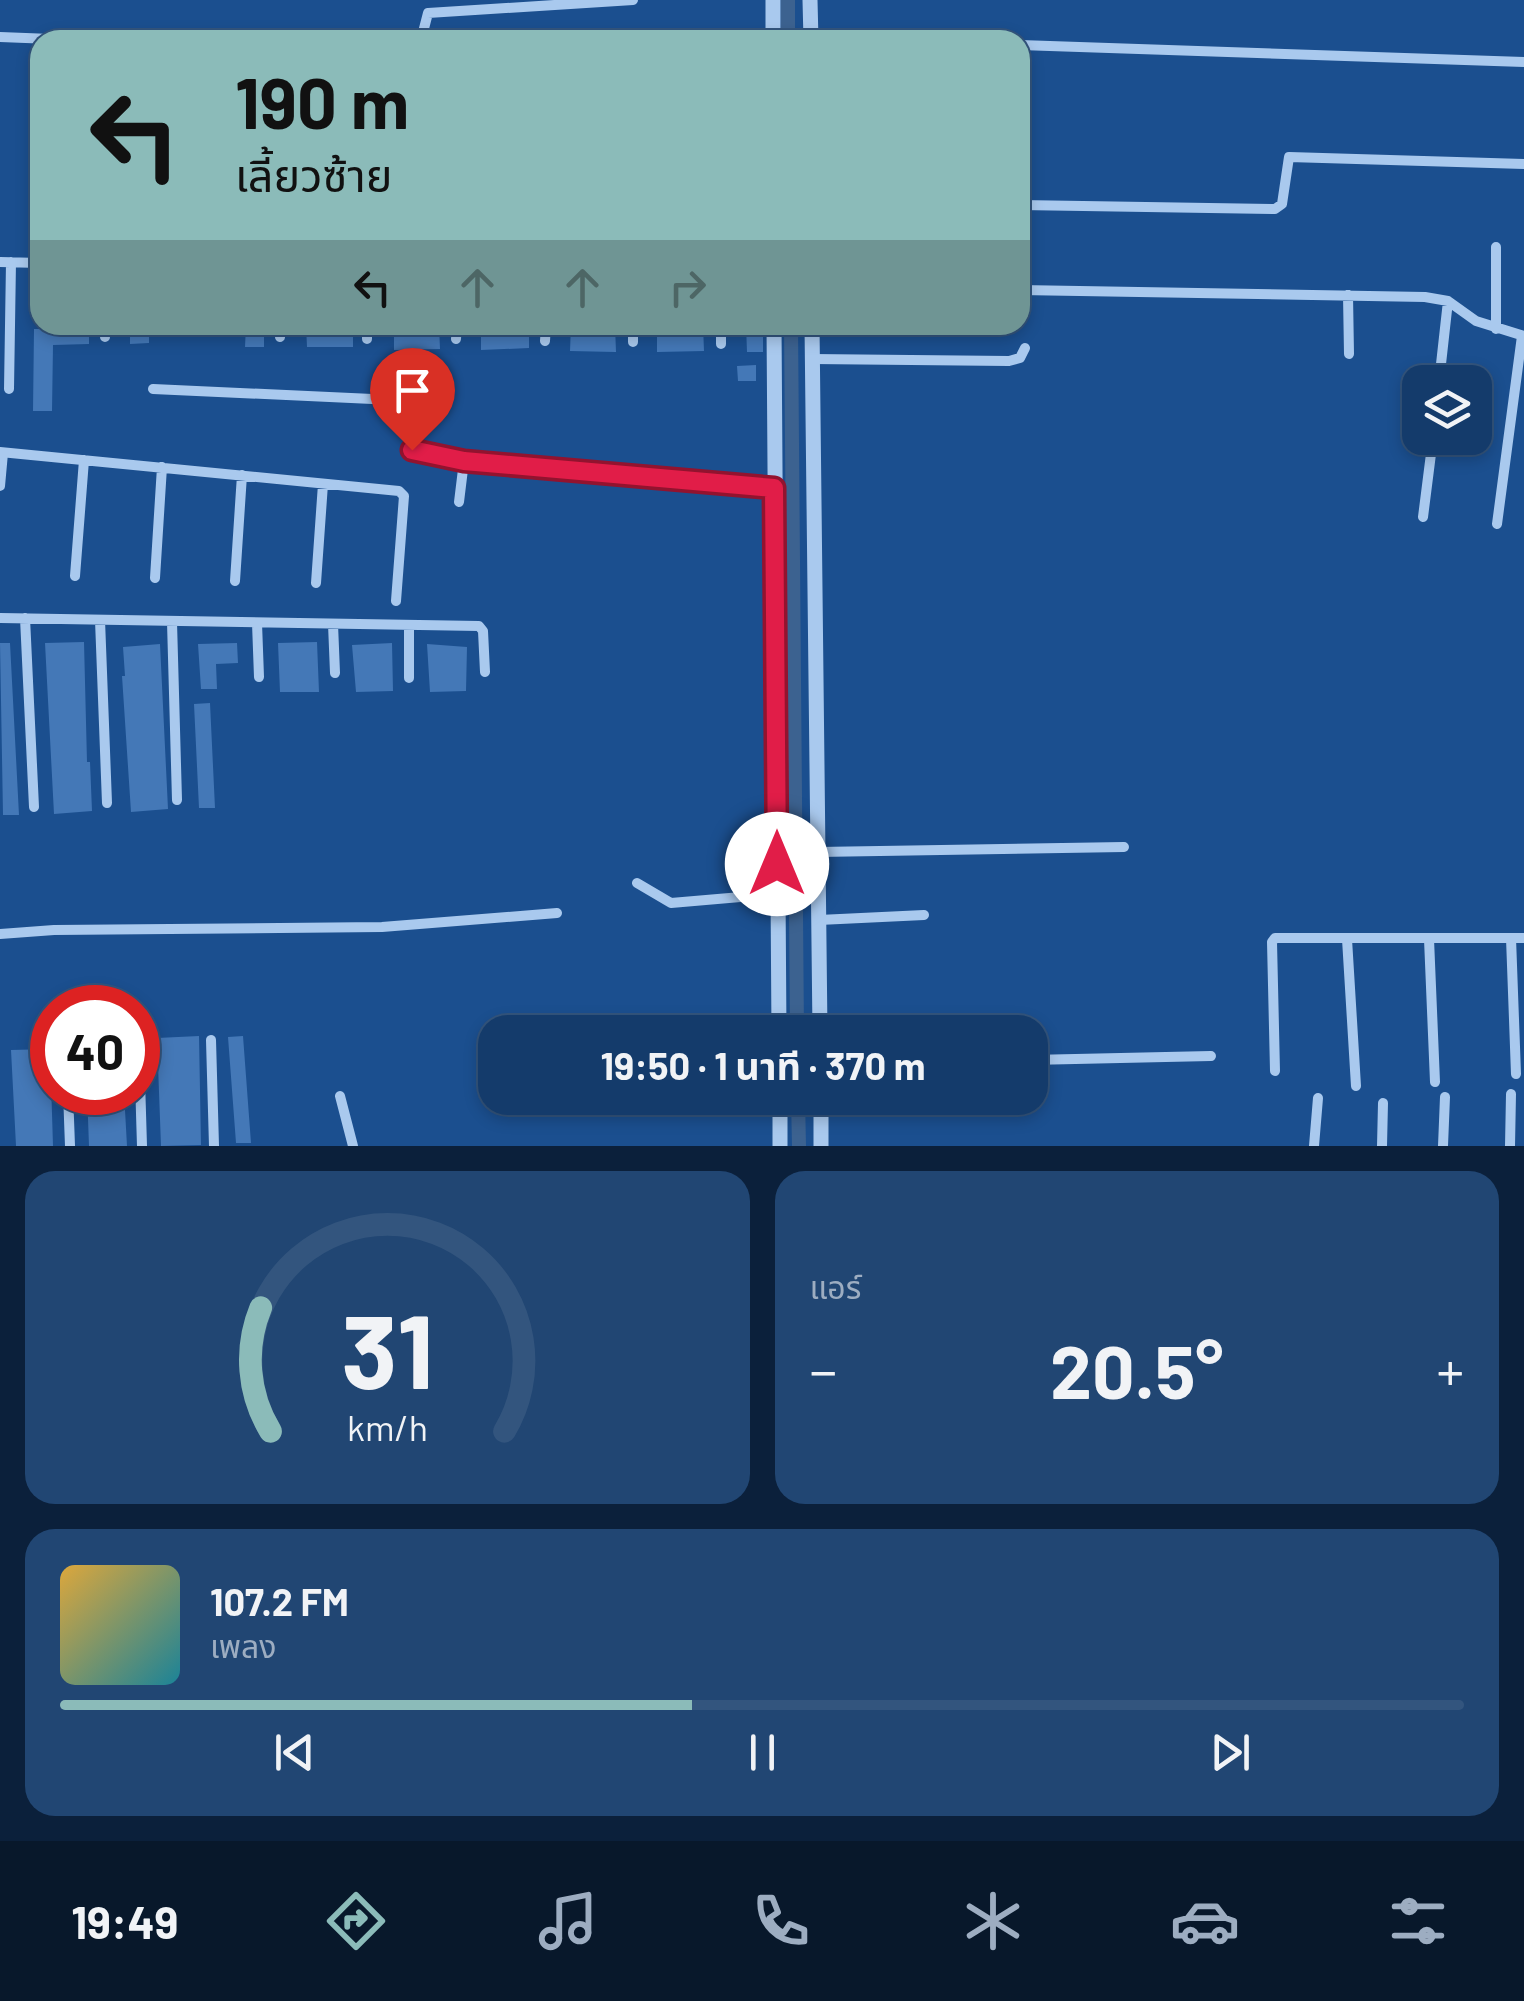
<!DOCTYPE html>
<html lang="th">
<head>
<meta charset="utf-8">
<style>
  :root { --surface:#143b6b; --page:#214673; --text:#f1f3f6; --muted:#9dadc1; --line:#33557e; --accent:#8bbbb9 }
  body { margin:0; font-family:Barlow,"Noto Sans Thai",sans-serif; background:var(--page); color:var(--text); height:100vh; display:flex; flex-direction:column; font-size:38px; white-space:nowrap }
  * { box-sizing:border-box; margin:0 }
  p { font-size:32px; color:var(--muted) }
  .icon { flex:none; width:55px; height:55px; fill:none; stroke:currentColor; stroke-width:2; stroke-linecap:round; stroke-linejoin:round }
  .map { position:relative; height:1146px; overflow:hidden }
  .drawer { display:flex; flex-direction:column; gap:25px; padding:25px; background:#0b203b; flex:1 }
  .drawer>* { flex:none }
  .banner { position:absolute; left:30px; top:30px; width:1000px; height:305px; border-radius:30px; box-shadow:0 5px 15px #0003,0 0 0 2px var(--line); background:#8bbbb9; color:#111; overflow:hidden }
  .controls { position:absolute; left:1402px; top:365px; display:grid; gap:20px }
  .controls a { display:grid; place-items:center; width:90px; height:90px; border-radius:20px; background:var(--surface); box-shadow:0 5px 15px #0003,0 0 0 2px var(--line); font-size:50px }
  .speed { position:absolute; left:30px; top:985px; display:flex; gap:20px; font-size:50px; font-weight:700; text-align:center }
  .speed>* { display:grid; place-content:center; width:130px; height:130px; border-radius:50%; background:var(--surface); box-shadow:0 5px 15px #0003,0 0 0 2px var(--line); line-height:1 }
  .speed .limit { border:15px solid #d22; background:#fff; color:#111 }
  .pin { position:absolute; display:grid; place-items:center; width:85px; height:85px; color:#fff; margin:-102px -42px; border-radius:50% 50% 50% 0; rotate:-45deg; box-shadow:0 0 10px #0007 }
  .pin .icon { rotate:45deg }
  .me { position:absolute; width:110px; margin:-55px; rotate:0deg; stroke-linejoin:round; filter:drop-shadow(0 0 8px #0008) }
  .turn { display:flex; align-items:center; gap:35px; height:210px; padding:0 40px; font-size:45px }
  .turn .icon { width:130px; height:130px; stroke-width:2.5 }
  .turn b { display:block; font-size:70px; line-height:85px }
  .lanes { display:flex; align-items:center; height:95px; padding:0 40px; background:#0003; justify-content:center; gap:50px; direction:ltr }
  .lanes .off { opacity:.35 }
  .big { font-size:75px; font-weight:700; line-height:1.1 }
  .drawer .card { flex:1; display:flex; flex-direction:column; justify-content:center; gap:15px; min-width:0; padding:0 35px; border-radius:30px; background:var(--page) }
  .drawer .dial { align-items:center; gap:0 }
  .dial svg { height:260px; overflow:visible; fill:none; stroke:var(--line); stroke-width:7; stroke-linecap:round; text-anchor:middle }
  .dial text { fill:var(--text); stroke:none }
  .song { display:flex; align-items:center; gap:30px }
  .cover { width:120px; height:120px; border-radius:15px; background:linear-gradient(135deg,hsl(40 70% 55%),hsl(190 70% 35%)) }
  .played { height:10px; border-radius:5px; background:linear-gradient(90deg,var(--accent) 45%,var(--line) 45%) }
  .keys { display:flex; justify-content:space-around; direction:ltr }
  .heat { display:flex; justify-content:space-between; align-items:center; font-size:55px; direction:ltr }
  .drawer .tiles { flex:1; display:grid; gap:25px; grid-template-columns:1fr 1fr }
  .card:last-child { grid-column:span 2 }
  .trip { position:absolute; left:478px; top:1015px; width:570px; height:100px; border-radius:30px; background:var(--surface); box-shadow:0 5px 15px #0003,0 0 0 2px var(--line); font-weight:700; line-height:100px; text-align:center }
  .tabs { display:flex; height:160px; justify-content:space-around; align-items:center; background:#08182b; color:var(--muted) }
  .tabs .icon { width:70px; height:70px }
  .tabs .current { color:var(--accent) }
  .tabs b { font-size:45px; color:var(--text) }
  .map>svg:first-child { display:block }
  .lines { fill:none; stroke-linecap:round; stroke-linejoin:round }
  .canal { stroke:#3c6290; stroke-width:14 }
  .building { fill:#4478b7 }
  .minor { stroke:#a9c9ee; stroke-width:10 }
  .tertiary { stroke:#a9c9ee; stroke-width:15 }
  .route-casing { stroke:#92132f; stroke-width:25 }
  .route { stroke:#e11d48; stroke-width:18 }
</style>
</head>
<body>
<div class="map">
<svg width="1524" height="1146" viewBox="0 0 1524 1146">
  <rect width="100%" height="100%" fill="#1b4f8f"/>
  <g class="lines">
    <path class="canal" d="M 788,0 L 788,40
      M 791,325 L 797,1032
      M 798,1098 L 799,1146"/>
  </g>
  <path class="building" d="M 246,325 L 264,325 L 264,347 L 245,347 Z
    M 306,325 L 353,325 L 353,347 L 307,347 Z
    M 394,325 L 439,325 L 440,349 L 394,350 Z
    M 481,325 L 529,325 L 529,348 L 481,350 Z
    M 571,325 L 615,325 L 616,352 L 570,351 Z
    M 657,325 L 703,325 L 704,351 L 657,352 Z
    M 746,325 L 763,325 L 763,352 L 747,352 Z
    M 130,328 L 149,328 L 149,343 L 130,344 Z
    M 34,329 L 89,329 L 89,344 L 53,345 L 52,411 L 33,411 Z
    M 756,365 L 756,381 L 738,381 L 737,366 Z
    M 84,642 L 87,762 L 90,762 L 92,811 L 54,814 L 45,643 Z
    M 317,642 L 319,692 L 280,692 L 278,643 Z
    M 0,643 L 10,643 L 19,815 L 3,815 Z
    M 237,643 L 238,663 L 216,664 L 217,689 L 201,689 L 198,644 Z
    M 392,643 L 393,691 L 356,692 L 352,645 Z
    M 160,644 L 168,809 L 131,812 L 122,676 L 125,676 L 123,647 Z
    M 427,644 L 467,647 L 466,691 L 430,692 Z
    M 210,703 L 215,808 L 199,808 L 194,704 Z
    M 199,1036 L 201,1145 L 161,1146 L 157,1038 Z
    M 243,1036 L 251,1143 L 236,1143 L 228,1037 Z
    M 50,1049 L 53,1146 L 16,1146 L 11,1050 Z
    M 87,1092 L 124,1092 L 127,1146 L 89,1146 Z"/>
  <g class="lines">
    <path class="minor" d="M 0,37 L 77,40
      M 421,40 L 428,13 L 633,0
      M 1020,45 L 1524,62
      M 1020,205 L 1275,209 L 1282,204 L 1289,157 L 1524,164
      M 1496,247 L 1496,329
      M 0,262 L 40,263
      M 1020,290 L 1425,297 L 1448,301 L 1476,321 L 1524,336
      M 1348,295 L 1349,354
      M 105,337 L 105,325
      M 280,337 L 281,325
      M 367,339 L 367,325
      M 456,339 L 457,325
      M 545,341 L 546,325
      M 633,342 L 633,325
      M 721,344 L 721,325
      M 812,359 L 1009,361 L 1020,358 L 1025,348
      M 1439,382 L 1448,301
      M 9,389 L 11,262
      M 153,389 L 394,400 L 405,403 C 413,419 407,433 412,449 L 464,461 L 775,488
      M 0,452 L 399,491 L 404,496 L 396,601
      M 0,486 L 3,453
      M 459,502 L 464,461
      M 1423,517 L 1433,438
      M 1497,524 L 1522,336
      M 75,576 L 84,460
      M 155,578 L 162,467
      M 235,581 L 242,475
      M 316,583 L 323,484
      M 0,618 L 479,626 L 483,631 L 485,672
      M 25,618 L 34,807
      M 100,620 L 107,803
      M 172,622 L 177,800
      M 257,623 L 259,677
      M 333,624 L 335,673
      M 409,625 L 409,678
      M 818,852 L 1124,847
      M 637,883 L 671,903 L 777,894
      M 819,920 L 924,915
      M 0,934 L 54,930 L 382,927 L 557,913
      M 1511,938 L 1516,1074
      M 1347,939 L 1356,1086
      M 1429,939 L 1435,1082
      M 211,1040 L 214,1146
      M 139,1047 L 142,1146
      M 1030,1060 L 1211,1056
      M 1275,1071 L 1272,942 L 1275,938 L 1524,938
      M 68,1092 L 70,1146
      M 340,1096 L 353,1146
      M 821,1106 L 924,1098
      M 1314,1146 L 1318,1098
      M 1382,1146 L 1383,1103
      M 1443,1146 L 1445,1097
      M 1510,1146 L 1511,1094"/>
    <path class="tertiary" d="M 773,0 L 773,40
      M 810,0 L 811,40
      M 774,325 L 779,1032
      M 812,325 L 820,1032
      M 780,1098 L 780,1146
      M 821,1098 L 821,1146"/>
  </g>
  <g class="lines">
    <g class="route-casing">
      <path id="route" d="M 412,450 L 464,461 L 774,488 L 777,864"/>
    </g>
    <use href="#route" class="route"/>
  </g>
</svg>
<div class="controls">
<a><svg class="icon" aria-label="layers" viewBox="0 0 24 24"><path d="M12 4l9 5-9 5-9-5zM3 14l9 5 9-5"/></svg></a>
</div>
<div class="speed"><div class="limit">40</div></div>
<div class="pin" style="left:412px;top:450px;background:#d93025"><svg class="icon" aria-label="arrive" viewBox="0 0 24 24"><path d="M6 21V4h12l-3 4 3 4H6"/></svg></div>
<svg class="me" style="left:777px;top:864px" viewBox="-20 -20 40 40"><circle r="19" fill="#fff"/><path d="M0-13L10 11 0 6-10 11z" fill="#e11d48"/></svg>
<div class="trip">19:50 · 1 นาที · 370 m</div>
<div class="banner">
<div class="turn"><svg class="icon" aria-label="left" viewBox="0 0 24 24"><path d="M17 20v-9H6M10 6l-5 5 5 5"/></svg><div><b>190 m</b>เลี้ยวซ้าย</div></div>
<div class="lanes"><svg class="icon" aria-label="left" viewBox="0 0 24 24"><path d="M17 20v-9H6M10 6l-5 5 5 5"/></svg><svg class="icon off" aria-label="ahead" viewBox="0 0 24 24"><path d="M12 20V5M6 11l6-6 6 6"/></svg><svg class="icon off" aria-label="ahead" viewBox="0 0 24 24"><path d="M12 20V5M6 11l6-6 6 6"/></svg><svg class="icon off" aria-label="right" viewBox="0 0 24 24"><path d="M7 20v-9h11M14 6l5 5-5 5"/></svg></div>
</div>
</div>
<section class="drawer">
<div class="tiles">
<div class="card dial"><svg viewBox="0 0 100 80">
<path d="M14 69A42 42 0 1 1 86 69"/>
<path d="M14 69A42 42 0 0 1 11 31" stroke="#8bbbb9"/>
<text x="50" y="56" font-size="32" font-weight="700">31</text>
<text x="50" y="72" font-size="11">km/h</text>
</svg></div>
<div class="card"><p>แอร์</p>
<div class="heat"><a>−</a><b class="big">20.5°</b><a>+</a></div>
</div>
<div class="card">
<div class="song"><i class="cover"></i><div><b>107.2 FM</b><p>เพลง</p></div></div>
<div class="played"></div>
<div class="keys"><svg class="icon" aria-label="previous" viewBox="0 0 24 24"><path d="M18 5L8 12l10 7zM5 5v14"/></svg><svg class="icon" aria-label="pause" viewBox="0 0 24 24"><path d="M8 5v14M16 5v14"/></svg><svg class="icon" aria-label="next" viewBox="0 0 24 24"><path d="M6 5l10 7-10 7zM19 5v14"/></svg></div>
</div>
</div>
</section>
<nav class="tabs">
<b>19:49</b>
<svg class="icon current" aria-label="directions" viewBox="0 0 24 24"><path d="M12 3l9 9-9 9-9-9zM9 14v-3h6M13 9l2 2-2 2"/></svg>
<svg class="icon" aria-label="music" viewBox="0 0 24 24"><path d="M9 18V5l10-2v13"/><circle cx="6" cy="18" r="3"/><circle cx="16" cy="16" r="3"/></svg>
<svg class="icon" aria-label="phone" viewBox="0 0 24 24"><path d="M5 4h4l2 5-3 2q2 4 5 5l2-3 5 2v4C11 20 4 13 5 4z"/></svg>
<svg class="icon" aria-label="climate" viewBox="0 0 24 24"><path d="M12 3v18M4 7l16 10M4 17L20 7"/></svg>
<svg class="icon" aria-label="car" viewBox="0 0 24 24"><path d="M5 17H2v-5l4-1 3-4h7l3 4 3 1v5h-3M9 17h6M6 11h13"/><circle cx="7" cy="17" r="2"/><circle cx="17" cy="17" r="2"/></svg>
<svg class="icon" aria-label="filters" viewBox="0 0 24 24"><path d="M4 7h16M4 17h16"/><circle cx="9" cy="7" r="2"/><circle cx="15" cy="17" r="2"/></svg>
</nav>
</body>
</html>
